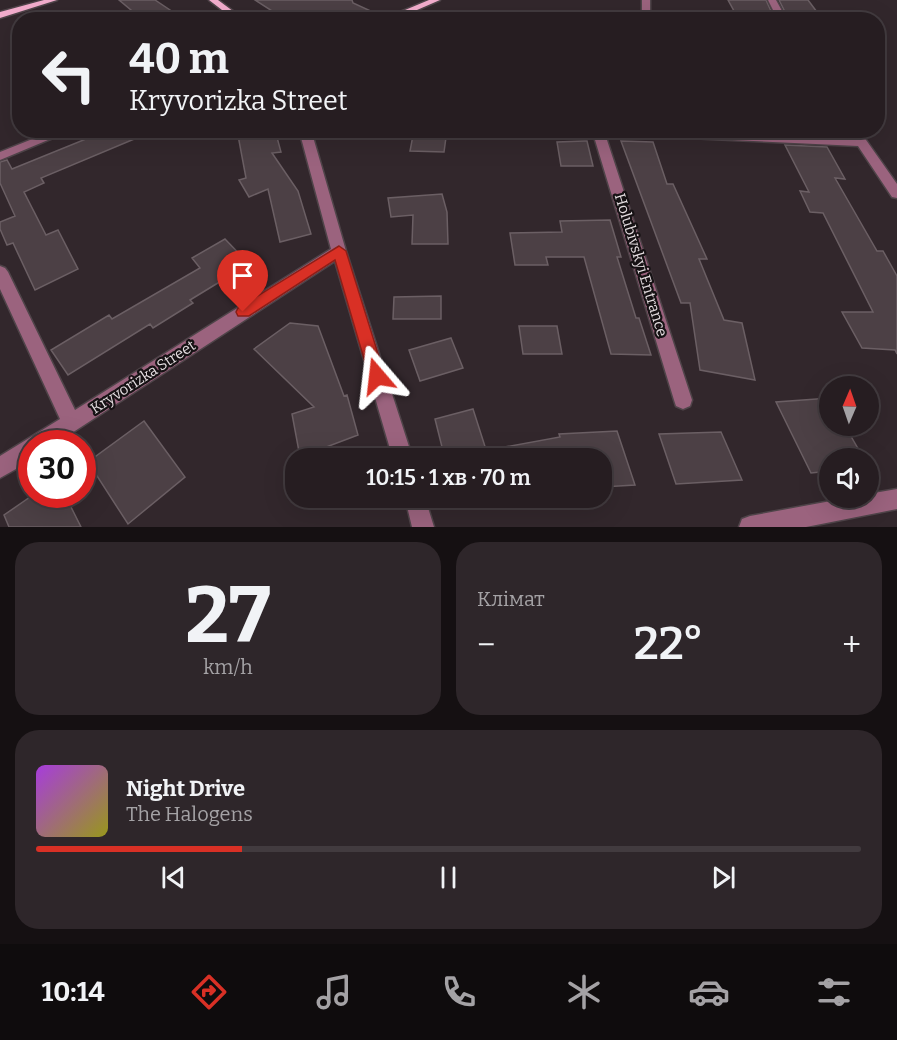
<!DOCTYPE html>
<html lang="uk">
<head>
<meta charset="utf-8">
<style>
  :root { --surface:#261d21; --page:#2e262a; --text:#f1f3f6; --muted:#a4a2a5; --line:#423b3f; --accent:#d93025 }
  body { margin:0; font-family:Bitter,serif; background:var(--page); color:var(--text); height:100vh; display:flex; flex-direction:column; font-size:22px; white-space:nowrap }
  * { box-sizing:border-box; margin:0 }
  p { font-size:20px; color:var(--muted) }
  .icon { flex:none; width:33px; height:33px; fill:none; stroke:currentColor; stroke-width:2; stroke-linecap:round; stroke-linejoin:round }
  .map { position:relative; height:527px; overflow:hidden }
  .panel { display:flex; flex-direction:column; gap:15px; padding:15px; background:#151012; flex:1 }
  .panel>* { flex:none }
  .banner { position:absolute; left:12px; top:12px; width:873px; height:126px; border-radius:24px; box-shadow:0 6px 24px #0002,0 0 0 2px var(--line); background:#261d21; color:var(--text); overflow:hidden }
  .needle { width:39px; rotate:2deg }
  .fabs { position:absolute; left:819px; top:376px; display:grid; gap:12px }
  .fabs a { display:grid; place-items:center; width:60px; height:60px; border-radius:50%; background:var(--surface); box-shadow:0 6px 24px #0002,0 0 0 2px var(--line); font-size:30px }
  .speed { position:absolute; left:18px; top:430px; display:flex; gap:12px; font-size:30px; font-weight:700; text-align:center }
  .speed>* { display:grid; place-content:center; width:78px; height:78px; border-radius:50%; background:var(--surface); box-shadow:0 6px 24px #0002,0 0 0 2px var(--line); line-height:1 }
  .speed .limit { border:9px solid #d22; background:#fff; color:#111 }
  .pin { position:absolute; display:grid; place-items:center; width:51px; height:51px; color:#fff; margin:-62px -26px; border-radius:50% 50% 50% 0; rotate:-45deg; box-shadow:0 0 6px #0007 }
  .pin .icon { rotate:45deg }
  .me { position:absolute; width:66px; margin:-33px; rotate:343deg; stroke-linejoin:round; filter:drop-shadow(0 0 4px #0008) }
  .turn { display:flex; align-items:center; gap:21px; height:126px; padding:0 18px; font-size:27px }
  .turn .icon { width:78px; height:78px; stroke-width:2.5 }
  .turn b { display:block; font-size:42px; line-height:51px }
  .big { font-size:45px; font-weight:600; line-height:1.1 }
  .panel .tile { flex:1; display:flex; flex-direction:column; justify-content:center; gap:9px; min-width:0; padding:0 21px; border-radius:24px; background:var(--page) }
  .panel .dial { align-items:center; gap:0 }
  .dial b { font-size:78px; line-height:1 }
  .song { display:flex; align-items:center; gap:18px }
  .cover { width:72px; height:72px; border-radius:9px; background:linear-gradient(135deg,hsl(280 70% 55%),hsl(60 70% 35%)) }
  .played { height:6px; border-radius:3px; background:linear-gradient(90deg,var(--accent) 25%,var(--line) 25%) }
  .keys { display:flex; justify-content:space-around; direction:ltr }
  .heat { display:flex; justify-content:space-between; align-items:center; font-size:33px; direction:ltr }
  .panel .tiles { flex:1; display:grid; gap:15px; grid-template-columns:1fr 1fr }
  .tile:last-child { grid-column:span 2 }
  .trip { position:absolute; left:285px; top:448px; width:327px; height:60px; border-radius:24px; background:var(--surface); box-shadow:0 6px 24px #0002,0 0 0 2px var(--line); font-weight:600; line-height:60px; text-align:center }
  .tabs { display:flex; height:96px; justify-content:space-around; align-items:center; background:#0f0c0d; color:var(--muted) }
  .tabs .icon { width:42px; height:42px }
  .tabs .on { color:var(--accent) }
  .tabs b { font-size:27px; color:var(--text) }
  .map>svg:first-child { display:block }
  .building { fill:#4c4045; stroke:#6b5f64; stroke-width:1.5 }
  .lines { fill:none; stroke-linecap:round; stroke-linejoin:round }
  .minor-casing { stroke:#4f4449; stroke-width:3 }
  .major-casing { stroke:#4f4449; stroke-width:3 }
  .minor { fill:#9b637e; fill-rule:evenodd }
  .major { fill:#f3adcd; fill-rule:evenodd }
  .route { fill:#d93025; stroke:#8d1f18; stroke-width:1.5 }
  .labels { text-anchor:middle; stroke-width:4.5; stroke-linejoin:round; paint-order:stroke }
  .street-label { font-size:15px; fill:#e5dee1; stroke:#161214 }
</style>
</head>
<body>
<div class="map">
<svg width="897" height="527" viewBox="0 0 897 527">
  <rect width="100%" height="100%" fill="#32272c"/>
  <path class="building" d="M 119,0 L 155,0 L 173,12 L 151,20 L 143,20 Z
    M 255,0 L 352,0 L 353,3 L 384,17 L 379,20 L 337,20 L 324,13 L 305,20 L 286,20 Z
    M 728,0 L 766,0 L 775,20 L 739,20 Z
    M 779,0 L 808,0 L 823,20 L 789,20 Z
    M 108,130 L 151,132 L 41,178 L 44,183 L 24,192 L 46,235 L 58,230 L 78,269 L 35,290 L 13,243 L 7,245 L 0,229 L 0,222 L 15,216 L 0,183 L 0,162 L 7,160 L 12,169 Z
    M 237,130 L 275,130 L 281,152 L 272,153 L 298,191 L 311,234 L 280,242 L 268,189 L 249,197 L 239,180 L 246,178 Z
    M 414,130 L 447,130 L 444,152 L 410,151 Z
    M 585,141 L 587,141 L 593,166 L 561,166 L 557,142 Z
    M 621,141 L 653,142 L 667,184 L 673,184 L 707,259 L 699,259 L 724,320 L 742,323 L 755,380 L 700,370 L 690,303 L 681,303 Z
    M 785,145 L 827,147 L 845,179 L 835,178 L 877,251 L 883,251 L 897,276 L 897,354 L 895,350 L 862,348 L 842,312 L 873,312 L 823,213 L 810,212 L 800,191 L 809,192 Z
    M 442,194 L 447,212 L 448,244 L 412,244 L 413,215 L 391,217 L 388,198 Z
    M 610,220 L 621,257 L 617,257 L 636,318 L 639,318 L 651,355 L 611,354 L 584,257 L 546,257 L 548,265 L 515,265 L 510,233 L 562,232 L 560,221 Z
    M 225,239 L 249,264 L 190,300 L 193,303 L 153,328 L 150,324 L 68,375 L 51,350 L 109,315 L 112,319 L 200,268 L 192,258 Z
    M 441,296 L 441,319 L 393,319 L 394,297 Z
    M 290,323 L 318,326 L 344,396 L 347,395 L 358,435 L 300,457 L 292,414 L 314,407 L 254,349 Z
    M 519,326 L 557,326 L 562,354 L 523,354 Z
    M 451,338 L 463,368 L 420,381 L 409,350 Z
    M 830,398 L 830,426 L 845,426 L 864,459 L 830,459 L 830,471 L 811,473 L 776,402 Z
    M 473,409 L 489,459 L 445,459 L 435,419 Z
    M 144,421 L 185,477 L 128,524 L 88,462 Z
    M 617,431 L 635,485 L 602,487 L 602,459 L 494,459 L 494,449 L 560,437 L 559,434 Z
    M 721,432 L 742,480 L 676,484 L 659,434 Z
    M 33,495 L 65,495 L 81,527 L 9,527 L 4,515 Z"/>
  <g class="lines">
    <g class="minor-casing">
      <path id="minor" d="M 642,0 L 650,0 L 650,20 L 642,20 Z
        M 768,0 L 776,0 L 787,20 L 778,20 Z
        M 55,130 L 72,130 L 0,160 L 0,152 Z
        M 299,130 L 311,130 L 346,251 L 413,459 L 393,459 L 335,261 L 55,444 L 32,444 L 32,460 L 0,478 L 0,456 L 60,419 L 0,289 L 0,266 L 5,268 L 8,272 L 75,410 L 331,249 Z
        M 592,130 L 683,130 L 853,139 L 848,130 L 859,130 L 897,184 L 897,198 L 892,197 L 858,146 L 605,134 L 692,400 L 690,406 L 683,409 L 676,406 L 674,400 Z
        M 897,489 L 897,509 L 806,527 L 739,527 L 742,519 L 750,516 L 847,498 L 868,498 L 868,494 Z
        M 405,498 L 425,498 L 434,527 L 412,527 Z"/>
    </g>
    <g class="major-casing">
      <path id="major" d="M 44,0 L 57,0 L 0,18 L 0,12 Z
        M 209,0 L 218,0 L 245,20 L 235,20 Z
        M 429,0 L 440,0 L 394,20 L 381,20 Z"/>
    </g>
    <use href="#minor" class="minor"/>
    <use href="#major" class="major"/>
  </g>
  <path class="route" d="M 339,246 L 346,251 L 385,376 L 383,381 L 377,383 L 371,381 L 369,376 L 335,260 L 249,316 L 238,316 L 236,312 L 238,308 Z"/>
  <g class="labels">
    <g class="street-label">
      <text transform="translate(641 265) rotate(73)" y="5">Holubivskyi Entrance</text>
      <text transform="translate(143 377) rotate(-33)" y="5">Kryvorizka Street</text>
    </g>
  </g>
</svg>
<div class="fabs">
<a><svg class="needle" viewBox="-14 -14 28 28"><path d="M0-13l5 13h-10z" fill="#e53935"/><path d="M0 13l5-13h-10z" fill="#a4a2a5"/></svg></a>
<a><svg class="icon" aria-label="sound" viewBox="0 0 24 24"><path d="M4 9h4l5-4v14l-5-4H4zM17 9q2 3 0 6"/></svg></a>
</div>
<div class="speed"><div class="limit">30</div></div>
<div class="pin" style="left:243px;top:312px;background:#d93025"><svg class="icon" aria-label="arrive" viewBox="0 0 24 24"><path d="M6 21V4h12l-3 4 3 4H6"/></svg></div>
<svg class="me" style="left:377px;top:376px" viewBox="-20 -20 40 40"><path d="M0-17L14 15 0 8-14 15z" fill="#d93025" stroke="#fff" stroke-width="4"/></svg>
<div class="trip">10:15 · 1 хв · 70 m</div>
<div class="banner">
<div class="turn"><svg class="icon" aria-label="left" viewBox="0 0 24 24"><path d="M17 20v-9H6M10 6l-5 5 5 5"/></svg><div><b>40 m</b>Kryvorizka Street</div></div>
</div>
</div>
<section class="panel">
<div class="tiles">
<div class="tile dial"><b>27</b><p>km/h</p></div>
<div class="tile"><p>Клімат</p>
<div class="heat"><a>−</a><b class="big">22°</b><a>+</a></div>
</div>
<div class="tile">
<div class="song"><i class="cover"></i><div><b>Night Drive</b><p>The Halogens</p></div></div>
<div class="played"></div>
<div class="keys"><svg class="icon" aria-label="previous" viewBox="0 0 24 24"><path d="M18 5L8 12l10 7zM5 5v14"/></svg><svg class="icon" aria-label="pause" viewBox="0 0 24 24"><path d="M8 5v14M16 5v14"/></svg><svg class="icon" aria-label="next" viewBox="0 0 24 24"><path d="M6 5l10 7-10 7zM19 5v14"/></svg></div>
</div>
</div>
</section>
<nav class="tabs">
<b>10:14</b>
<svg class="icon on" aria-label="directions" viewBox="0 0 24 24"><path d="M12 3l9 9-9 9-9-9zM9 14v-3h6M13 9l2 2-2 2"/></svg>
<svg class="icon" aria-label="music" viewBox="0 0 24 24"><path d="M9 18V5l10-2v13"/><circle cx="6" cy="18" r="3"/><circle cx="16" cy="16" r="3"/></svg>
<svg class="icon" aria-label="phone" viewBox="0 0 24 24"><path d="M5 4h4l2 5-3 2q2 4 5 5l2-3 5 2v4C11 20 4 13 5 4z"/></svg>
<svg class="icon" aria-label="climate" viewBox="0 0 24 24"><path d="M12 3v18M4 7l16 10M4 17L20 7"/></svg>
<svg class="icon" aria-label="car" viewBox="0 0 24 24"><path d="M5 17H2v-5l4-1 3-4h7l3 4 3 1v5h-3M9 17h6M6 11h13"/><circle cx="7" cy="17" r="2"/><circle cx="17" cy="17" r="2"/></svg>
<svg class="icon" aria-label="filters" viewBox="0 0 24 24"><path d="M4 7h16M4 17h16"/><circle cx="9" cy="7" r="2"/><circle cx="15" cy="17" r="2"/></svg>
</nav>
</body>
</html>
